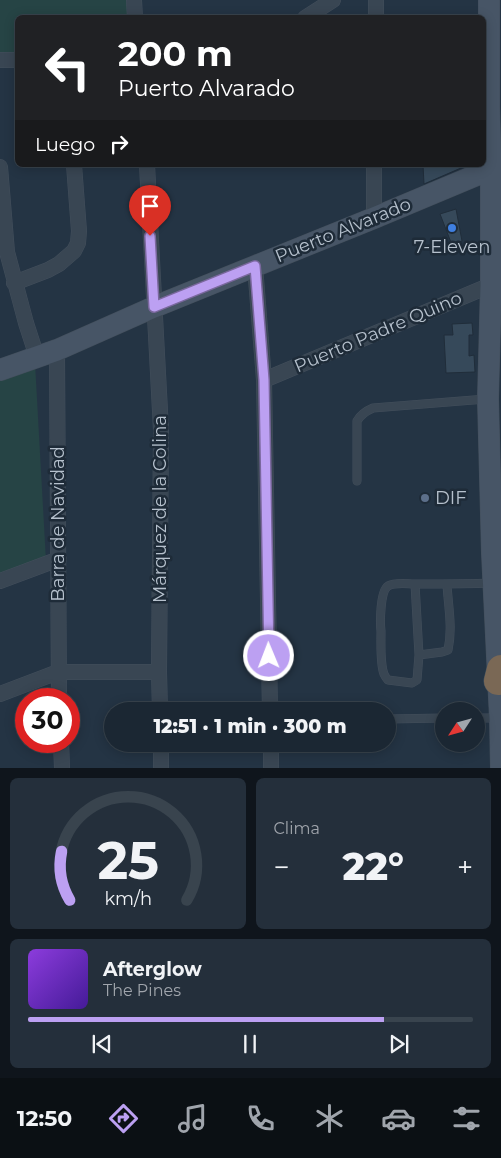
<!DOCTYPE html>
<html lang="es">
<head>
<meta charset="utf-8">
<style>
  :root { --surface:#1b2733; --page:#242f3b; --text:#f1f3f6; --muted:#a0a5ac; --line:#39444e; --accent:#bca0f2 }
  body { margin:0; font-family:Montserrat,sans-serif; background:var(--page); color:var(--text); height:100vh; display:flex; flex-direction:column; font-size:19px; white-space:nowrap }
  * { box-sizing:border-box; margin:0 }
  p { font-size:16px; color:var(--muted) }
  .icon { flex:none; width:28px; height:28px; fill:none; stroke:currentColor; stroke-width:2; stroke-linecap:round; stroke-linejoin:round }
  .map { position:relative; height:768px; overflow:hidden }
  .sheet { display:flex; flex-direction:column; gap:10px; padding:10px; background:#0f151c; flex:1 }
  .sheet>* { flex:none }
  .top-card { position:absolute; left:15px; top:15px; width:471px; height:152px; border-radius:8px; box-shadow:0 2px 12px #0003,0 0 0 1px var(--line); background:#202124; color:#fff; overflow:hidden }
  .needle { width:32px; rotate:234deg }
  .controls { position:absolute; left:435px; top:702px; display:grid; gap:10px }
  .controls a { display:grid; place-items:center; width:50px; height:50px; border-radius:50%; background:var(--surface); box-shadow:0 2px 12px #0003,0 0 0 1px var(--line); font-size:25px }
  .speed { position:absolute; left:15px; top:688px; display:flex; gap:10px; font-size:25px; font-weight:700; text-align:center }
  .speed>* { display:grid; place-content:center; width:65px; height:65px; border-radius:50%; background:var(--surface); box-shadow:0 2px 12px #0003,0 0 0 1px var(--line); line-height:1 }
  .speed .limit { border:8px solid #d22; background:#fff; color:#111 }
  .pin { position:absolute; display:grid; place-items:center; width:42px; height:42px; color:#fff; margin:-51px -21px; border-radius:50% 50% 50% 0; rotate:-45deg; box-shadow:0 0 5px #0007 }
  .pin .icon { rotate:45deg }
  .me { position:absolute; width:55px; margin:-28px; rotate:359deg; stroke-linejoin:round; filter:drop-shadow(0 0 4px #0008) }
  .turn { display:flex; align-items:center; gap:18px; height:105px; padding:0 20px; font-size:22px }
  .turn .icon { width:65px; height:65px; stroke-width:2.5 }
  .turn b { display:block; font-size:35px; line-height:42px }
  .then { display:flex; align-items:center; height:48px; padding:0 20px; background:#0003; gap:10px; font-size:19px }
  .big { font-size:38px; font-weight:800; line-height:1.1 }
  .sheet .widget { flex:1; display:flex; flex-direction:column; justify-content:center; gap:8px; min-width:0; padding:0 18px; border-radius:8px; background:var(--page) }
  .sheet .dial { align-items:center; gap:0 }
  .dial svg { height:130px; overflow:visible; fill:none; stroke:var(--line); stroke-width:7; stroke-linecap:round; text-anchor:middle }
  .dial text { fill:var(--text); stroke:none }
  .song { display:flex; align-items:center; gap:15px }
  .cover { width:60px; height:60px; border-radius:8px; background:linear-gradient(135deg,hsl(270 70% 55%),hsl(260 70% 35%)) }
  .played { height:5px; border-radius:2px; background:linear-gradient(90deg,var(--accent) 80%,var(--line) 80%) }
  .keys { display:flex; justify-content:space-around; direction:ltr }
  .heat { display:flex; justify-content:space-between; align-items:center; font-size:28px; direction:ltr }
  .sheet .tiles { flex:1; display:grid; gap:10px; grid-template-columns:1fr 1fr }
  .widget:last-child { grid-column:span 2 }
  .trip { position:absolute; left:104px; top:702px; width:292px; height:50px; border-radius:25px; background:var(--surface); box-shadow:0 2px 12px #0003,0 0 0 1px var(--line); font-weight:800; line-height:50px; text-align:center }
  .tab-bar { display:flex; height:80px; justify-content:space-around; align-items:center; background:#0b1014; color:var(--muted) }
  .tab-bar .icon { width:35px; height:35px }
  .tab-bar .current { color:var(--accent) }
  .tab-bar b { font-size:22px; color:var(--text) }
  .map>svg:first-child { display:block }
  .green { fill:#264445 }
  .building { fill:#36495a; stroke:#202d3a }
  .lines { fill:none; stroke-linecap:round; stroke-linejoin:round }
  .lane-casing { stroke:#434f5c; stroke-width:9 }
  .street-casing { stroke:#434f5c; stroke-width:16 }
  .secondary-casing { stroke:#434f5c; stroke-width:22 }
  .highway-casing { stroke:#44515d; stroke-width:29 }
  .lane { stroke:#394653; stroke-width:8 }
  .street { stroke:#394653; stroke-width:15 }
  .secondary { stroke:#475566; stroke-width:21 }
  .highway { stroke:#7a6855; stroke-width:28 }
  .route-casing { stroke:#7a689d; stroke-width:12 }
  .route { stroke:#bca0f2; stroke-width:9 }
  .shop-dot { fill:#3f7fe0; stroke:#1e2b38; stroke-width:2 }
  .service-dot { fill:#5c6f8a; stroke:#1e2b38; stroke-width:2 }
  .labels { text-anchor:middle; stroke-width:5; stroke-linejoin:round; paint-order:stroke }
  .street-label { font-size:18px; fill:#b6c1cd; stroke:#1e2b38 }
  .poi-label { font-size:18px; fill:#b6c1cd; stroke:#1e2b38 }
</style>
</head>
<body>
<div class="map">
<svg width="501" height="768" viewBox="0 0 501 768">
  <rect width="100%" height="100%" fill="#243444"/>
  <path class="green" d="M 0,0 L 127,0 L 128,17 L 18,18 L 17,55 L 0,55 Z
    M 35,363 L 46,561 L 0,576 L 0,377 Z"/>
  <path class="building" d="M 423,165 L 468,165 L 424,184 Z
    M 456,209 L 462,241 L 452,245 L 440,214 Z
    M 472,323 L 473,335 L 469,335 L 469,356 L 474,355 L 475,372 L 446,373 L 444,335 L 453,335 L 452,324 Z"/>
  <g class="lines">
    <g class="lane-casing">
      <path id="lane" d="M 357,481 L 357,421 C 361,414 366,411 373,408 L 486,399
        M 415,584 L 419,655 L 417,680 L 412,683 L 388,680 C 387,679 384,675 384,674 C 380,664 381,642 381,631 C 380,623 380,591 388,586 C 395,582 407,584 415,584 C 441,584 466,584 492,583
        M 419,655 L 442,652 L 448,650 C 453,628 448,605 447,584
        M 476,718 L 498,718
        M 388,719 L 444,718"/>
    </g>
    <g class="street-casing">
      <path id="street" d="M 134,0 L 135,18
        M 305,18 L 333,0
        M 376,18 L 376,0
        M 0,60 L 18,60
        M 147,165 L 161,430 L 159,672 L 160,711
        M 0,167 L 7,252 L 26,323 L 37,357
        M 374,218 L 374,165
        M 255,266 L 264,380 L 270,711
        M 14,283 L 48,270 L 59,264 L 74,251 L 78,243 L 79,231 L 74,165
        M 57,350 L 59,699
        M 264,380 L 491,285
        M 0,581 L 59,559
        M 0,694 L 58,672 L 159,672
        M 61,741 L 62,768
        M 161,744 L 161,768
        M 271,744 L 271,768"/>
    </g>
    <g class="secondary-casing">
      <path id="secondary" d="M 489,0 L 489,106 L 491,169 L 491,285 L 488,399 L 492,553 L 500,718 L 501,768
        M 0,370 L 37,357 L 57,350 L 154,307 L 374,218 L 491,169"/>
    </g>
    <g class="highway-casing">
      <path id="highway" d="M 498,681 L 501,669"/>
    </g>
    <use href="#lane" class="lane"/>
    <use href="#street" class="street"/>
    <use href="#secondary" class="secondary"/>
    <use href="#highway" class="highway"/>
  </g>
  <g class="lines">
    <g class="route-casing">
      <path id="route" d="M 150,236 L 154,307 L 255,266 L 264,380 L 269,656"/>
    </g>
    <use href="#route" class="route"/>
  </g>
  <circle class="shop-dot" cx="452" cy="228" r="5"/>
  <circle class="service-dot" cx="425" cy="498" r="5"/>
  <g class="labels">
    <g class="street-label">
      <text transform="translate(343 230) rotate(-22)" y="6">Puerto Alvarado</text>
      <text transform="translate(378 332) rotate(-23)" y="6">Puerto Padre Quino</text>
      <text transform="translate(160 509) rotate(-90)" y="6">Márquez de la Colina</text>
      <text transform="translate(58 524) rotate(-90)" y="6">Barra de Navidad</text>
    </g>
    <g class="poi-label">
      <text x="452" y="253">7-Eleven</text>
      <text x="435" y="504" text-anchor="start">DIF</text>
    </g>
  </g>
</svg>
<div class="controls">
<a><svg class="needle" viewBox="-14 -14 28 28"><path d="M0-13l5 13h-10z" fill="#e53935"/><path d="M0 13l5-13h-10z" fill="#a0a5ac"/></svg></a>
</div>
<div class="speed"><div class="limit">30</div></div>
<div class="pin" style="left:150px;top:236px;background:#d93025"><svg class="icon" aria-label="arrive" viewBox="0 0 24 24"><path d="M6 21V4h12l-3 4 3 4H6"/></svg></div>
<svg class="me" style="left:269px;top:656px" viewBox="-20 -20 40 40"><circle r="17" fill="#bca0f2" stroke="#fff" stroke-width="3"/><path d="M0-11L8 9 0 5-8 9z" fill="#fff"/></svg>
<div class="trip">12:51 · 1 min · 300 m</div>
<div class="top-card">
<div class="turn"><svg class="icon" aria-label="left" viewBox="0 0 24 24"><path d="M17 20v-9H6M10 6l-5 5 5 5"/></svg><div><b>200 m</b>Puerto Alvarado</div></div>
<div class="then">Luego<svg class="icon" aria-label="right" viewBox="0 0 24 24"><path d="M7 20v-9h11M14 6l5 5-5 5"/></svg></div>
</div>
</div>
<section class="sheet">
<div class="tiles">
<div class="widget dial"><svg viewBox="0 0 100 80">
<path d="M14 69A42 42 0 1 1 86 69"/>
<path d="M14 69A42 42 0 0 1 9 39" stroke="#bca0f2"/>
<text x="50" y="56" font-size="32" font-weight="700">25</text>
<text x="50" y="72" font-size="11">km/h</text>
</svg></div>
<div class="widget"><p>Clima</p>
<div class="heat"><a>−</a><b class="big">22°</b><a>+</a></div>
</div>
<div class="widget">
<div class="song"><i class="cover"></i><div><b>Afterglow</b><p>The Pines</p></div></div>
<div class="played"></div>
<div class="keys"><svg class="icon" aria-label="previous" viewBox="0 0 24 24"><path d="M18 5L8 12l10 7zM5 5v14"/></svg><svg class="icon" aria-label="pause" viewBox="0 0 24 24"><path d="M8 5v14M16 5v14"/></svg><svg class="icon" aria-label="next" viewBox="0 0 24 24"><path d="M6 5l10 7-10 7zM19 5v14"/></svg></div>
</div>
</div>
</section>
<nav class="tab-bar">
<b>12:50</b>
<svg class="icon current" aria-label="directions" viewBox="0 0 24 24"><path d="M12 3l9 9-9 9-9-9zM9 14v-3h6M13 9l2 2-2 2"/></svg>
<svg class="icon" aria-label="music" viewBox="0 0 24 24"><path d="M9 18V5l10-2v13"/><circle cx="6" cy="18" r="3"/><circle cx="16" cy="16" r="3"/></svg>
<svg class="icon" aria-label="phone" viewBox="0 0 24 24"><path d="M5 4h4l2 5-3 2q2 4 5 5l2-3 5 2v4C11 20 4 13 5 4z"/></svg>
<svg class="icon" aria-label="climate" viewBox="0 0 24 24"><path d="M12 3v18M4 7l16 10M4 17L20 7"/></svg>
<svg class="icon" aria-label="car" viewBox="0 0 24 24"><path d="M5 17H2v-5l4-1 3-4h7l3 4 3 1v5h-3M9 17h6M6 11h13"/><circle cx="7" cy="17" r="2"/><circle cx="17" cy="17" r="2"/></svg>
<svg class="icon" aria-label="filters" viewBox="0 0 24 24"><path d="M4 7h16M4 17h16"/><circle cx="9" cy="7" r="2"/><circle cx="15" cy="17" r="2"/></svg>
</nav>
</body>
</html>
